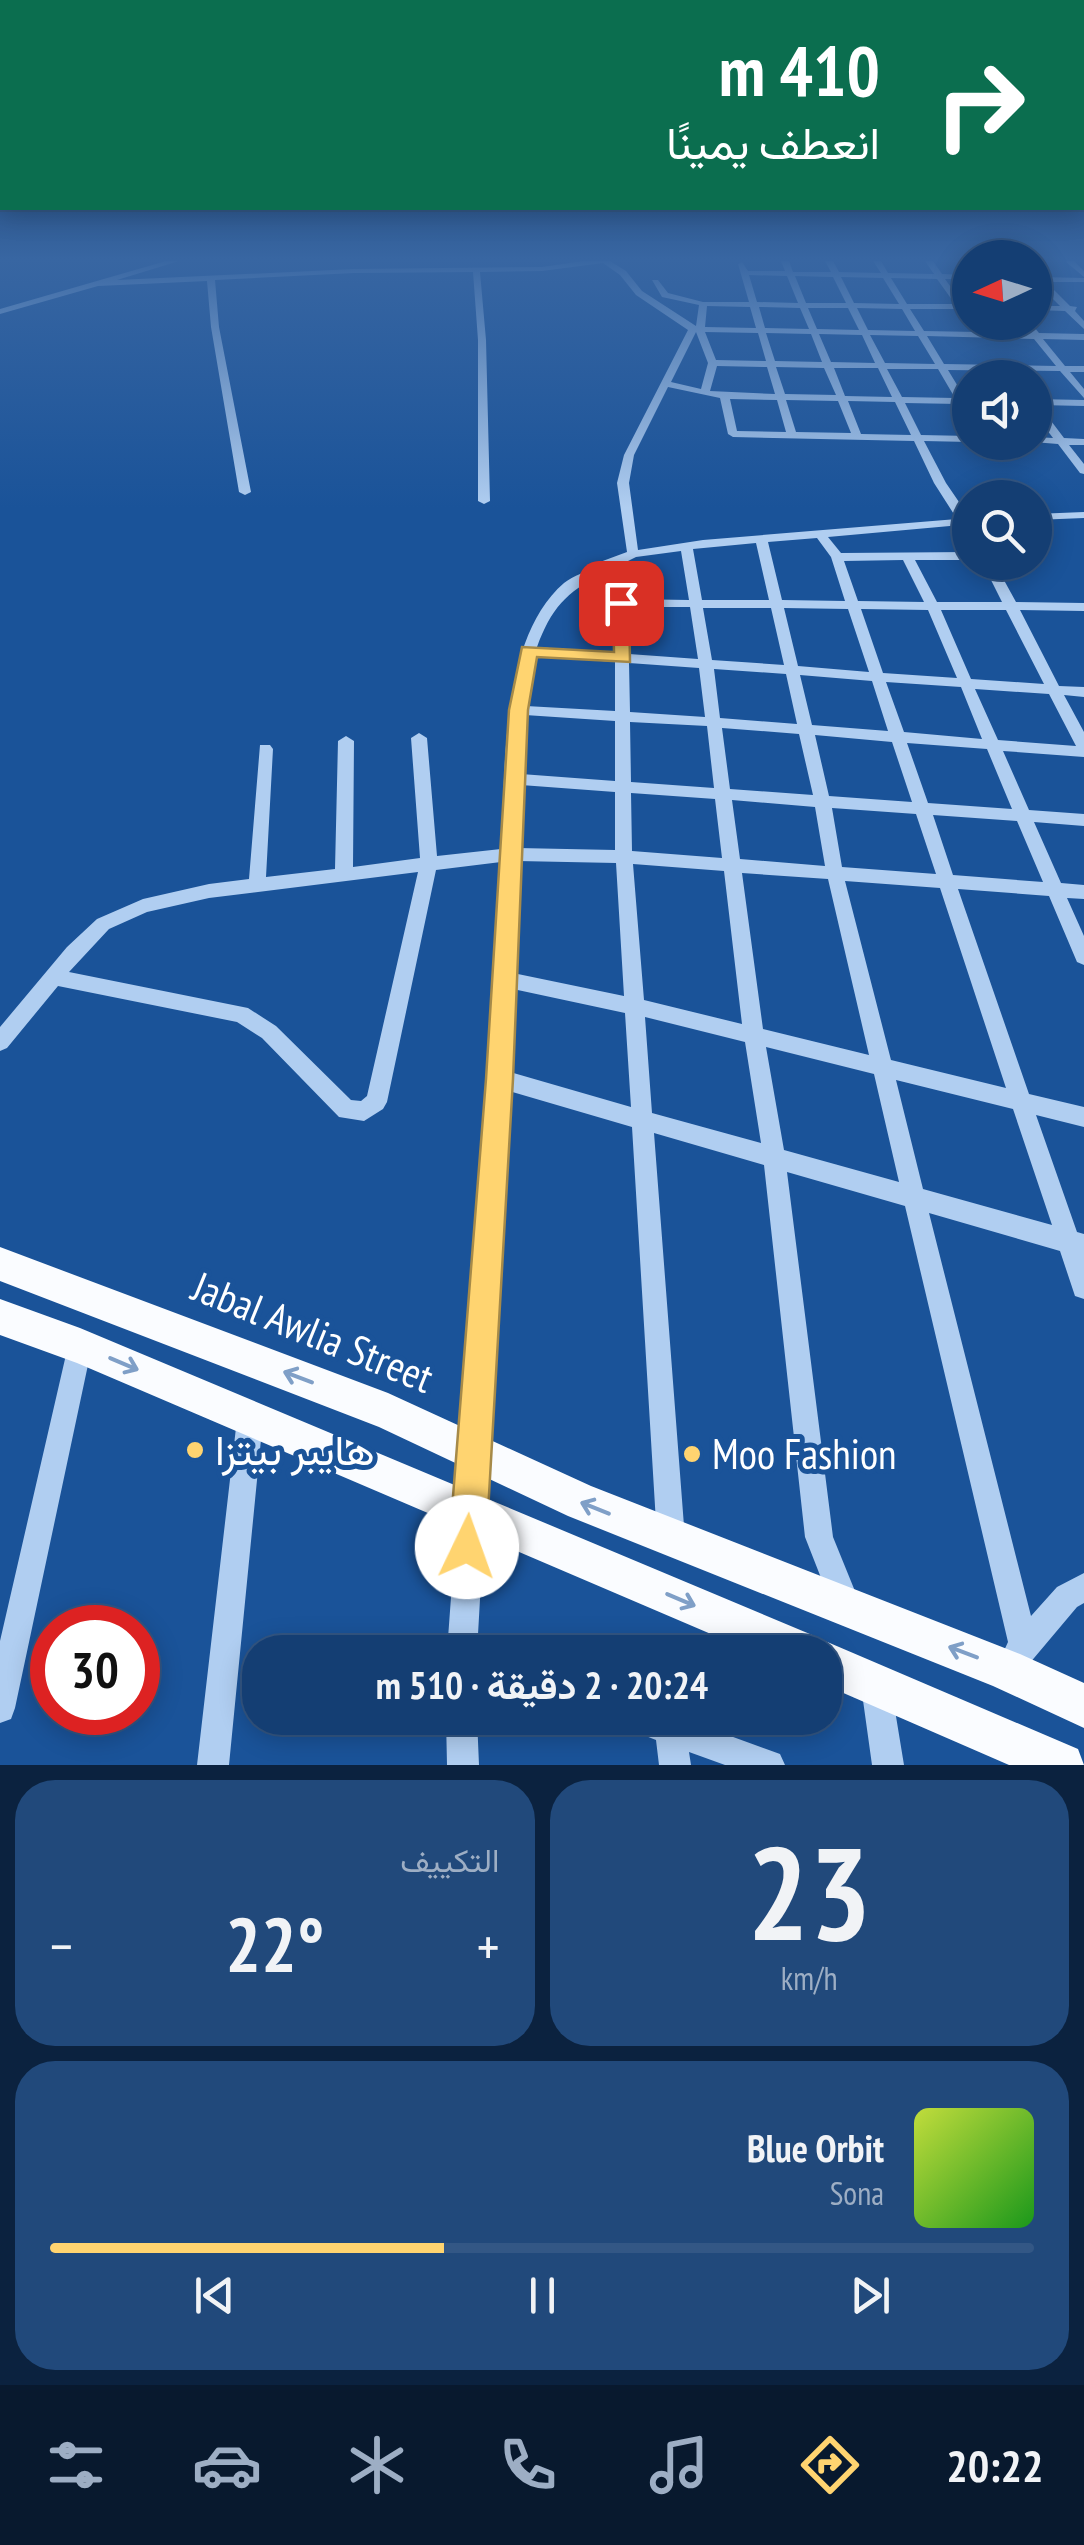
<!DOCTYPE html>
<html lang="ar">
<head>
<meta charset="utf-8">
<style>
  :root { --surface:#143e73; --page:#21497b; --text:#f1f3f6; --muted:#9daec4; --line:#335785; --accent:#ffd470 }
  body { margin:0; font-family:"PT Sans Narrow",Vazirmatn,sans-serif; background:var(--page); color:var(--text); direction:rtl; height:100vh; display:flex; flex-direction:column; font-size:38px; white-space:nowrap }
  * { box-sizing:border-box; margin:0 }
  p { font-size:32px; color:var(--muted) }
  .icon { flex:none; width:55px; height:55px; fill:none; stroke:currentColor; stroke-width:2; stroke-linecap:round; stroke-linejoin:round }
  .map { position:relative; height:1765px; overflow:hidden; direction:ltr }
  .side { display:flex; flex-direction:column; gap:15px; padding:15px; background:#0b223f; flex:1 }
  .side>* { flex:none }
  .top-card { position:absolute; left:0px; top:0px; width:1085px; height:210px; box-shadow:0 5px 25px #0003,0 0 0 2px var(--line); direction:rtl; background:#0b6e4f; color:#fff; overflow:hidden }
  .needle { width:65px; rotate:266deg }
  .controls { position:absolute; left:952px; top:240px; display:grid; gap:20px }
  .controls a { display:grid; place-items:center; width:100px; height:100px; border-radius:50%; background:var(--surface); box-shadow:0 5px 25px #0003,0 0 0 2px var(--line); font-size:50px }
  .speed { position:absolute; left:30px; top:1605px; display:flex; gap:20px; font-size:50px; font-weight:700; text-align:center }
  .speed>* { display:grid; place-content:center; width:130px; height:130px; border-radius:50%; background:var(--surface); box-shadow:0 5px 25px #0003,0 0 0 2px var(--line); line-height:1 }
  .speed .limit { border:15px solid #d22; background:#fff; color:#111 }
  .pin { position:absolute; display:grid; place-items:center; width:85px; height:85px; color:#fff; margin:-42px; border-radius:20px; box-shadow:0 5px 15px #0006 }
  .me { position:absolute; width:110px; margin:-55px; rotate:3deg; stroke-linejoin:round; filter:drop-shadow(0 0 8px #0008) }
  .turn { display:flex; align-items:center; gap:35px; height:210px; padding:0 40px; font-size:45px }
  .turn .icon { width:130px; height:130px; stroke-width:2.5 }
  .turn b { display:block; font-size:70px; line-height:85px }
  .big { font-size:75px; font-weight:700; line-height:1.1 }
  .side .tile { flex:1; display:flex; flex-direction:column; justify-content:center; gap:15px; min-width:0; padding:0 35px; border-radius:40px; background:var(--page) }
  .side .dial { align-items:center; gap:0 }
  .dial b { font-size:130px; line-height:1 }
  .song { display:flex; align-items:center; gap:30px }
  .cover { width:120px; height:120px; border-radius:15px; background:linear-gradient(135deg,hsl(70 70% 55%),hsl(120 70% 35%)) }
  .played { height:10px; border-radius:5px; background:linear-gradient(90deg,var(--accent) 40%,var(--line) 40%) }
  .keys { display:flex; justify-content:space-around; direction:ltr }
  .heat { display:flex; justify-content:space-between; align-items:center; font-size:55px; direction:ltr }
  .side .tiles { flex:1; display:grid; gap:15px; grid-template-columns:1fr 1fr }
  .tile:last-child { grid-column:span 2 }
  .trip { position:absolute; left:242px; top:1635px; width:600px; height:100px; border-radius:40px; background:var(--surface); box-shadow:0 5px 25px #0003,0 0 0 2px var(--line); font-weight:700; line-height:100px; text-align:center; direction:rtl }
  .tab-bar { display:flex; height:160px; justify-content:space-around; align-items:center; background:#08192e; color:var(--muted) }
  .tab-bar .icon { width:70px; height:70px }
  .tab-bar .current { color:var(--accent) }
  .tab-bar b { font-size:45px; color:var(--text) }
  .map>svg:first-child { display:block }
  .lines { fill:none; stroke-linecap:round; stroke-linejoin:round }
  .minor { fill:#b0cef1; fill-rule:evenodd }
  .major { fill:#fafcff; fill-rule:evenodd }
  .oneway { stroke:#7f9fc7 }
  .route { fill:#ffd470; stroke:#a68a49; stroke-width:2.5 }
  .poi-dot { fill:#ffd470; stroke:#1a5399; stroke-width:4 }
  .labels { text-anchor:middle; stroke-width:10; stroke-linejoin:round; paint-order:stroke }
  .near-street-label { font-size:42px; fill:#fff; stroke:#1a5399 }
  .near-poi-label { font-size:42px; fill:#fff; stroke:#1a5399; text-anchor:start }
</style>
</head>
<body>
<div class="map">
<svg width="1084" height="1765" viewBox="0 0 1084 1765">
  <rect width="100%" height="100%" fill="#1a5399"/>
  <g class="lines">
    <path class="minor" d="M 166,261 L 179,261 L 117,280 L 354,269 L 542,267 L 583,261 L 610,261 L 626,271 L 642,291 L 696,326 L 699,305 L 662,297 L 652,280 L 658,280 L 668,293 L 703,302 L 749,302 L 738,264 L 742,262 L 748,271 L 785,271 L 781,261 L 789,261 L 793,272 L 831,272 L 825,261 L 833,261 L 839,272 L 881,273 L 873,261 L 881,261 L 888,273 L 934,274 L 925,261 L 933,261 L 942,274 L 970,275 L 970,279 L 945,279 L 963,304 L 970,305 L 970,309 L 967,309 L 970,322 L 958,309 L 910,309 L 924,331 L 1030,333 L 1021,322 L 1030,322 L 1039,333 L 1084,334 L 1084,340 L 1043,339 L 1065,366 L 1084,366 L 1084,372 L 1070,372 L 1084,389 L 1084,398 L 1060,371 L 948,370 L 965,398 L 970,398 L 970,417 L 959,404 L 905,403 L 921,435 L 970,436 L 970,442 L 924,441 L 946,483 L 970,518 L 970,534 L 961,525 L 828,537 L 841,553 L 970,552 L 970,560 L 915,560 L 937,602 L 1002,602 L 982,562 L 994,562 L 1016,602 L 1084,603 L 1084,611 L 1020,610 L 1059,686 L 1084,687 L 1084,697 L 1064,695 L 1084,732 L 1084,757 L 1003,751 L 1029,810 L 1084,814 L 1084,826 L 1034,822 L 1061,883 L 1084,885 L 1084,899 L 1067,898 L 1084,936 L 1084,965 L 1077,962 L 1049,896 L 958,889 L 1029,1094 L 1084,1107 L 1084,1127 L 1036,1115 L 1077,1232 L 1084,1234 L 1084,1299 L 1075,1296 L 1060,1251 L 929,1213 L 1031,1616 L 1057,1587 L 1084,1573 L 1084,1603 L 1077,1607 L 1029,1664 L 1018,1668 L 1007,1664 L 1003,1653 L 1008,1642 L 905,1206 L 787,1172 L 833,1537 L 859,1601 L 854,1611 L 844,1616 L 834,1611 L 805,1537 L 764,1165 L 654,1133 L 685,1539 L 681,1549 L 671,1553 L 661,1549 L 657,1539 L 632,1127 L 509,1091 L 477,1652 L 447,1652 L 489,1079 L 501,862 L 436,870 L 387,1102 L 383,1109 L 364,1121 L 339,1117 L 262,1038 L 237,1022 L 58,986 L 7,1048 L 0,1051 L 0,1027 L 67,947 L 97,919 L 143,899 L 209,884 L 249,879 L 260,745 L 270,745 L 273,749 L 266,877 L 335,869 L 338,741 L 346,736 L 354,741 L 353,867 L 420,858 L 411,738 L 419,733 L 427,738 L 437,856 L 501,849 C 506,770 499,639 564,583 C 573,576 588,571 598,566 L 600,562 L 627,552 L 617,483 L 624,455 L 688,330 L 636,295 L 620,275 L 603,263 L 542,271 L 480,272 L 486,340 L 490,501 L 484,504 L 478,501 L 478,340 L 473,272 L 354,273 L 215,280 L 219,327 L 251,492 L 245,495 L 239,492 L 211,327 L 207,281 L 98,286 L 0,314 L 0,309 ZM 749,275 L 787,276 L 798,303 L 757,302 ZM 795,276 L 833,277 L 846,303 L 806,303 ZM 841,277 L 883,278 L 899,304 L 854,303 ZM 891,278 L 937,279 L 955,304 L 907,304 ZM 707,306 L 750,307 L 756,328 L 705,327 ZM 759,307 L 800,308 L 809,329 L 765,328 ZM 808,308 L 848,308 L 859,330 L 817,329 ZM 857,308 L 902,309 L 915,331 L 868,330 ZM 696,332 L 708,363 L 701,389 L 671,382 ZM 705,332 L 758,333 L 766,361 L 716,360 ZM 766,333 L 811,334 L 822,362 L 775,361 ZM 819,334 L 862,335 L 875,363 L 831,362 ZM 870,335 L 918,336 L 935,364 L 885,363 ZM 927,336 L 1034,339 L 1056,366 L 944,364 ZM 717,366 L 767,367 L 775,394 L 710,391 ZM 776,367 L 824,368 L 836,395 L 785,394 ZM 834,368 L 878,368 L 892,397 L 845,396 ZM 887,369 L 938,369 L 955,398 L 902,397 ZM 668,387 L 720,398 L 728,434 L 733,437 L 914,441 L 934,483 L 957,519 L 703,540 L 638,550 L 629,483 L 634,455 ZM 730,399 L 777,400 L 786,432 L 737,431 ZM 786,400 L 838,401 L 851,433 L 796,432 ZM 848,401 L 895,402 L 911,435 L 861,434 ZM 817,538 L 831,557 L 845,601 L 782,600 L 768,542 ZM 756,543 L 769,600 L 702,600 L 693,549 ZM 681,551 L 689,600 L 626,599 L 612,569 L 636,557 ZM 903,560 L 924,602 L 858,601 L 844,561 ZM 602,574 L 615,603 L 615,653 L 537,647 C 551,609 566,592 602,574 ZM 628,607 L 690,607 L 698,659 L 629,654 ZM 703,608 L 771,608 L 784,665 L 712,660 ZM 784,608 L 848,609 L 869,672 L 798,666 ZM 861,609 L 928,610 L 957,678 L 883,673 ZM 941,610 L 1006,610 L 1044,684 L 971,679 ZM 535,656 L 615,662 L 615,711 L 526,706 ZM 629,663 L 699,668 L 705,717 L 630,712 ZM 714,669 L 786,674 L 797,724 L 720,718 ZM 800,675 L 872,681 L 888,731 L 812,725 ZM 886,682 L 961,687 L 982,739 L 904,732 ZM 975,689 L 1049,694 L 1076,746 L 998,740 ZM 525,715 L 615,721 L 615,781 L 521,774 ZM 630,722 L 707,726 L 714,788 L 631,782 ZM 722,728 L 799,734 L 813,795 L 730,789 ZM 815,735 L 892,742 L 912,802 L 829,796 ZM 907,743 L 987,749 L 1012,809 L 928,803 ZM 521,785 L 615,792 L 615,850 L 518,848 ZM 631,793 L 715,799 L 722,858 L 632,851 ZM 732,800 L 815,807 L 825,866 L 740,859 ZM 832,808 L 916,814 L 936,874 L 842,867 ZM 933,815 L 1017,821 L 1043,882 L 953,875 ZM 518,861 L 616,863 L 624,996 L 513,973 ZM 633,864 L 724,871 L 742,1024 L 644,1000 ZM 418,872 L 367,1096 L 361,1101 L 351,1100 L 276,1026 L 248,1008 L 69,972 L 109,929 L 147,912 L 209,898 ZM 742,873 L 828,879 L 869,1055 L 763,1029 ZM 845,881 L 940,888 L 1006,1088 L 891,1060 ZM 513,989 L 625,1013 L 631,1107 L 510,1072 ZM 645,1017 L 745,1042 L 761,1143 L 652,1113 ZM 766,1047 L 874,1074 L 899,1182 L 784,1150 ZM 896,1080 L 1013,1109 L 1052,1225 L 923,1189 Z
      M 1065,261 L 1074,261 L 1084,271 L 1084,277 Z
      M 1035,273 L 1041,277 L 1084,278 L 1084,282 L 1046,282 L 1070,306 L 1077,307 L 1075,311 L 1084,321 L 1084,329 L 1065,311 L 1035,310 L 1035,306 L 1060,306 L 1035,281 Z
      M 1035,399 L 1084,400 L 1084,406 L 1039,405 L 1064,438 L 1084,439 L 1084,445 L 1069,445 L 1084,464 L 1084,474 L 1080,473 L 1058,444 L 1033,442 L 1035,442 L 1035,437 L 1053,438 L 1035,414 Z
      M 1084,512 L 1084,518 L 1035,520 L 1035,514 Z
      M 80,1334 L 89,1337 L 92,1346 L 15,1708 L 11,1719 L 0,1723 L 0,1641 L 68,1346 L 71,1337 Z
      M 250,1406 L 259,1410 L 263,1419 L 229,1765 L 197,1765 L 237,1419 L 241,1410 Z
      M 876,1671 L 887,1675 L 891,1686 L 904,1765 L 872,1765 L 861,1686 L 865,1675 Z
      M 446,1718 L 477,1718 L 479,1765 L 447,1765 Z
      M 623,1718 L 681,1718 L 780,1754 L 785,1765 L 725,1765 L 689,1752 L 691,1765 L 659,1765 L 656,1740 L 628,1729 Z"/>
    <path class="major" d="M 0,1247 L 388,1393 L 591,1486 L 1020,1654 L 1084,1683 L 1084,1728 L 993,1686 L 568,1516 L 379,1427 L 0,1281 Z
      M 0,1299 L 80,1328 L 817,1637 L 820,1644 L 825,1641 L 1078,1749 L 1084,1765 L 1009,1765 L 825,1685 L 825,1652 L 753,1652 L 77,1363 L 0,1335 Z"/>
  </g>
  <defs><path id="oneway-shaft" d="M-6 0H5M1.5-3L5.5 0L1.5 3" fill="none" stroke-width="1.6" stroke-linecap="round" stroke-linejoin="round" transform="scale(2.5)"/></defs>
  <g class="oneway">
    <use href="#oneway-shaft" transform="translate(124 1364) rotate(23)"/>
    <use href="#oneway-shaft" transform="translate(298 1377) rotate(-159)"/>
    <use href="#oneway-shaft" transform="translate(595 1508) rotate(-158)"/>
    <use href="#oneway-shaft" transform="translate(681 1600) rotate(23)"/>
    <use href="#oneway-shaft" transform="translate(963 1652) rotate(-159)"/>
  </g>
  <linearGradient id="sky" x2="0" y2="1"><stop stop-color="#0e2e54"/><stop offset="0.51" stop-color="#3866a2"/><stop offset="1" stop-color="#3866a2" stop-opacity="0"/></linearGradient>
  <rect width="1084" height="508" fill="url(#sky)"/>
  <path class="route" d="M 621,598 L 629,603 L 630,662 L 537,657 L 528,710 L 513,1079 L 486,1547 L 480,1560 L 467,1566 L 454,1560 L 449,1547 L 486,1079 L 509,710 L 522,647 L 614,652 L 613,603 Z"/>
  <g class="poi-dot">
    <circle cx="195" cy="1450" r="10"/>
    <circle cx="692" cy="1454" r="10"/>
  </g>
  <g class="labels">
    <g class="near-street-label">
      <text transform="translate(313 1332) rotate(22)" y="15">Jabal Awlia Street</text>
    </g>
    <g class="near-poi-label">
      <text x="215" y="1465">هايبر بيتزا</text>
      <text x="712" y="1469">Moo Fashion</text>
    </g>
  </g>
</svg>
<div class="controls">
<a><svg class="needle" viewBox="-14 -14 28 28"><path d="M0-13l5 13h-10z" fill="#e53935"/><path d="M0 13l5-13h-10z" fill="#9daec4"/></svg></a>
<a><svg class="icon" aria-label="sound" viewBox="0 0 24 24"><path d="M4 9h4l5-4v14l-5-4H4zM17 9q2 3 0 6"/></svg></a>
<a><svg class="icon" aria-label="search" viewBox="0 0 24 24"><circle cx="10" cy="10" r="6"/><path d="M15 15l6 6"/></svg></a>
</div>
<div class="speed"><div class="limit">30</div></div>
<div class="pin" style="left:621px;top:603px;background:#d93025"><svg class="icon" aria-label="arrive" viewBox="0 0 24 24"><path d="M6 21V4h12l-3 4 3 4H6"/></svg></div>
<svg class="me" style="left:467px;top:1547px" viewBox="-20 -20 40 40"><circle r="19" fill="#fff"/><path d="M0-13L10 11 0 6-10 11z" fill="#ffd470"/></svg>
<div class="trip">20:24 · 2 دقيقة · 510 m</div>
<div class="top-card">
<div class="turn"><svg class="icon" aria-label="right" viewBox="0 0 24 24"><path d="M7 20v-9h11M14 6l5 5-5 5"/></svg><div><b>410 m</b>انعطف يمينًا</div></div>
</div>
</div>
<section class="side">
<div class="tiles">
<div class="tile dial"><b>23</b><p>km/h</p></div>
<div class="tile"><p>التكييف</p>
<div class="heat"><a>−</a><b class="big">22°</b><a>+</a></div>
</div>
<div class="tile">
<div class="song"><i class="cover"></i><div><b>Blue Orbit</b><p>Sona</p></div></div>
<div class="played"></div>
<div class="keys"><svg class="icon" aria-label="previous" viewBox="0 0 24 24"><path d="M18 5L8 12l10 7zM5 5v14"/></svg><svg class="icon" aria-label="pause" viewBox="0 0 24 24"><path d="M8 5v14M16 5v14"/></svg><svg class="icon" aria-label="next" viewBox="0 0 24 24"><path d="M6 5l10 7-10 7zM19 5v14"/></svg></div>
</div>
</div>
</section>
<nav class="tab-bar">
<b>20:22</b>
<svg class="icon current" aria-label="directions" viewBox="0 0 24 24"><path d="M12 3l9 9-9 9-9-9zM9 14v-3h6M13 9l2 2-2 2"/></svg>
<svg class="icon" aria-label="music" viewBox="0 0 24 24"><path d="M9 18V5l10-2v13"/><circle cx="6" cy="18" r="3"/><circle cx="16" cy="16" r="3"/></svg>
<svg class="icon" aria-label="phone" viewBox="0 0 24 24"><path d="M5 4h4l2 5-3 2q2 4 5 5l2-3 5 2v4C11 20 4 13 5 4z"/></svg>
<svg class="icon" aria-label="climate" viewBox="0 0 24 24"><path d="M12 3v18M4 7l16 10M4 17L20 7"/></svg>
<svg class="icon" aria-label="car" viewBox="0 0 24 24"><path d="M5 17H2v-5l4-1 3-4h7l3 4 3 1v5h-3M9 17h6M6 11h13"/><circle cx="7" cy="17" r="2"/><circle cx="17" cy="17" r="2"/></svg>
<svg class="icon" aria-label="filters" viewBox="0 0 24 24"><path d="M4 7h16M4 17h16"/><circle cx="9" cy="7" r="2"/><circle cx="15" cy="17" r="2"/></svg>
</nav>
</body>
</html>
